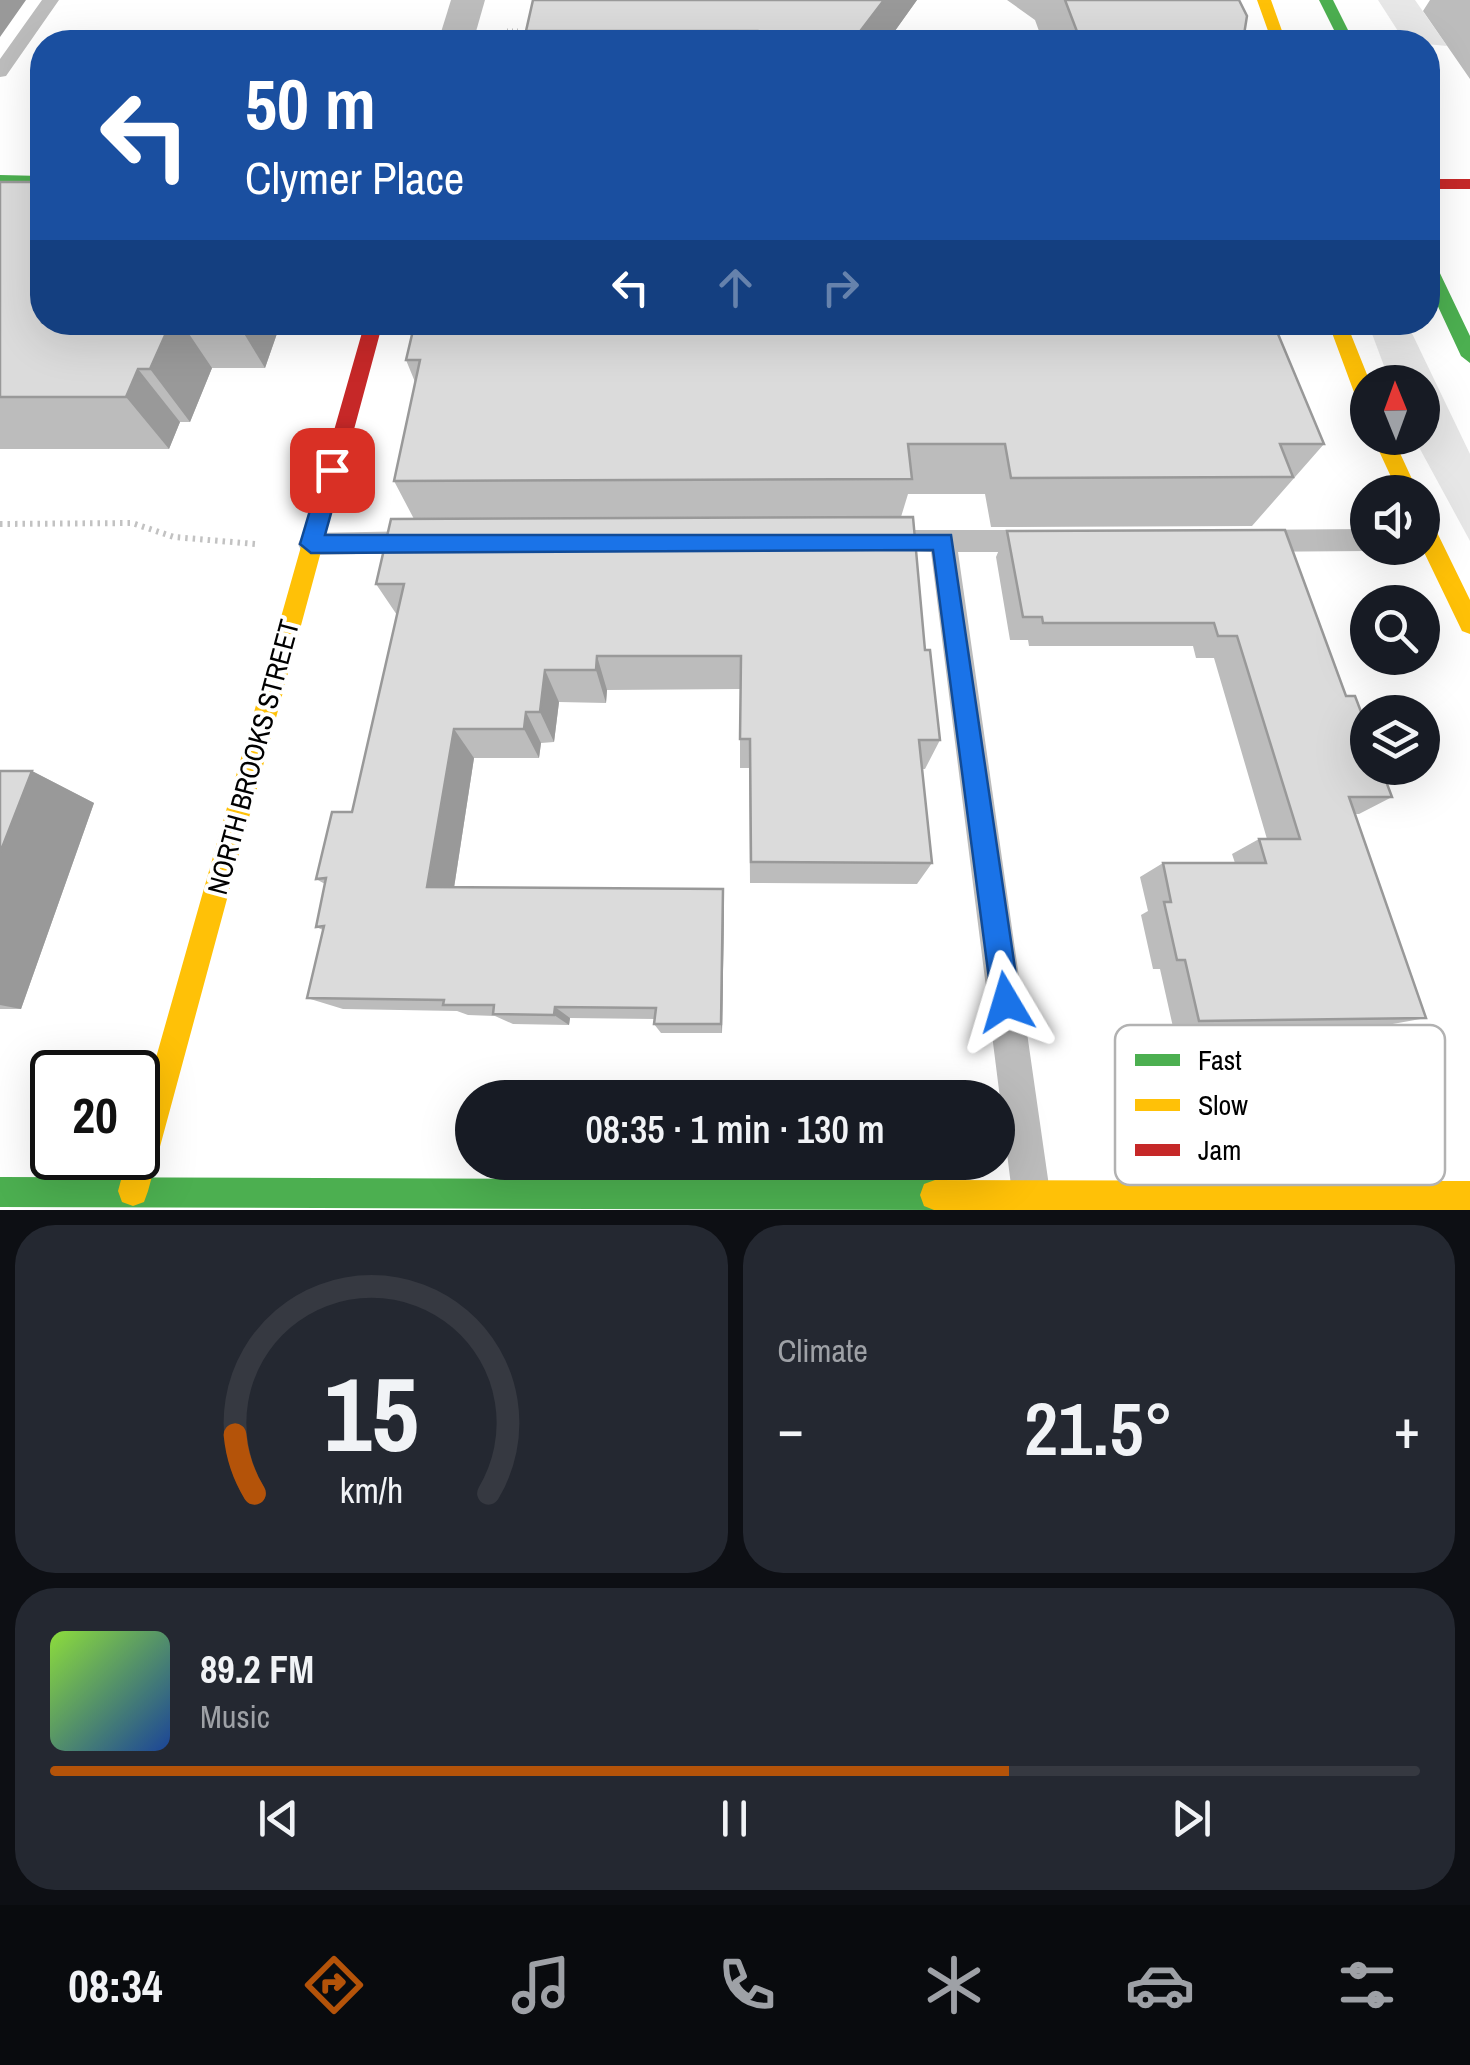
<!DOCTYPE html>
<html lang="en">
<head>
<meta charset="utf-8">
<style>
  :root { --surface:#171b24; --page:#242831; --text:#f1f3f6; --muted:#9ea1a6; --line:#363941; --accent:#b45309 }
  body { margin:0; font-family:"Archivo Narrow",sans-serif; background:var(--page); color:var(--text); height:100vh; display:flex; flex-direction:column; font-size:38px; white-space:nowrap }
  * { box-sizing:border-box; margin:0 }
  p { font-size:32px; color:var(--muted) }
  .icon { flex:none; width:55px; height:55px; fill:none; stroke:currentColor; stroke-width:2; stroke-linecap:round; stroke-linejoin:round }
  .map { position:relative; height:1210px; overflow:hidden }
  .sheet { display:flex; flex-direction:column; gap:15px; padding:15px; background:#0d0f14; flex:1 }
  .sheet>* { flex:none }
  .banner { position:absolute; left:30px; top:30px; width:1410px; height:305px; border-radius:40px; box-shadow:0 10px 40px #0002; background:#1a4fa0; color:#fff; overflow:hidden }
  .needle { width:65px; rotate:359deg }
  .fabs { position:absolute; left:1350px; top:365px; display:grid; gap:20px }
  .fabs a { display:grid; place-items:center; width:90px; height:90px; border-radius:50%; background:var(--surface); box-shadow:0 10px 40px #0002; font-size:50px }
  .speed { position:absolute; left:30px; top:1050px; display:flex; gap:20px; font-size:50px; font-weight:700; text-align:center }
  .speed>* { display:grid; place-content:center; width:130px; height:130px; border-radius:50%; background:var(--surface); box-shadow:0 10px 40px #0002; line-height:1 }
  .speed .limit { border:5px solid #111; border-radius:15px; background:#fff; color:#111 }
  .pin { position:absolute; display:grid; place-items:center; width:85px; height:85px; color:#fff; margin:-42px; border-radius:20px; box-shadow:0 5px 15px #0006 }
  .me { position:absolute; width:110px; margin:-55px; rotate:353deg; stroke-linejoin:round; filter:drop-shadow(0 0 8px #0008) }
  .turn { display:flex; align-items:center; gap:35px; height:210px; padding:0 50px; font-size:45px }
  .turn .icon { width:130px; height:130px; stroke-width:2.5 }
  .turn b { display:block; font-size:70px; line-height:85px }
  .lanes { display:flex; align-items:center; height:95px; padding:0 50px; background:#0003; justify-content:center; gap:50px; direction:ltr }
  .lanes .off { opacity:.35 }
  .big { font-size:75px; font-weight:600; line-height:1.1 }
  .sheet .card { flex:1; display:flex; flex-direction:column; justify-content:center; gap:15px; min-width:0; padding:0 35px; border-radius:40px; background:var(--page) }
  .sheet .dial { align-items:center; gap:0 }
  .dial svg { height:260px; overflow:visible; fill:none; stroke:var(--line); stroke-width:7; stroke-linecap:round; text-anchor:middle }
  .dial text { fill:var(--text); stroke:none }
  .song { display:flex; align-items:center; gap:30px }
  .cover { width:120px; height:120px; border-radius:15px; background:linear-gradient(135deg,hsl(90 70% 55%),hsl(220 70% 35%)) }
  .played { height:10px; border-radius:5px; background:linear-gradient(90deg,var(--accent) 70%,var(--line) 70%) }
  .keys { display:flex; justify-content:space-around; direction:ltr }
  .heat { display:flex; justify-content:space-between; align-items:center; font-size:55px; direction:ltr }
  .sheet .tiles { flex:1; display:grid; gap:15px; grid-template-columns:1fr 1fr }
  .card:last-child { grid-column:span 2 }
  .trip { position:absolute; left:455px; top:1080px; width:560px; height:100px; border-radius:50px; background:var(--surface); box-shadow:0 10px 40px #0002; font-weight:600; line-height:100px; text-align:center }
  .tab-bar { display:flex; height:160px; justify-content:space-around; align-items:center; background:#090b0e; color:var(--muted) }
  .tab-bar .icon { width:70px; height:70px }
  .tab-bar .current { color:var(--accent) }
  .tab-bar b { font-size:45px; color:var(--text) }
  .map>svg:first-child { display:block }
  .green { fill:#e7e7e7 }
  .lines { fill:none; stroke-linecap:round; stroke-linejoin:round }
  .path-far1 { stroke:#c2c2c2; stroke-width:5; stroke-dasharray:1 4; stroke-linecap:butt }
  .path { stroke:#c2c2c2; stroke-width:6; stroke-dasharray:2.5 5; stroke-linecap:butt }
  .lane { fill:#bcbcbc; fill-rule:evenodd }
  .street { fill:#bcbcbc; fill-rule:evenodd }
  .fast { fill:#4caf50; fill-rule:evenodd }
  .slow { fill:#ffc107; fill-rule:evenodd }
  .jam { fill:#c62828; fill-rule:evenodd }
  .wall { fill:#bcbcbc }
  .shaded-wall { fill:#999 }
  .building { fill:#dbdbdb; stroke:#999; stroke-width:2.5 }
  .route { fill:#1a73e8; stroke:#114b97; stroke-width:2.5 }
  .labels { text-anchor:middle; stroke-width:8; stroke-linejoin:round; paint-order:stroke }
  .street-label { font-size:28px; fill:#000; stroke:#fff }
  .key { fill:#fff; stroke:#b2b2b2; stroke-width:2.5 }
  .key-label { font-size:28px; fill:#000 }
</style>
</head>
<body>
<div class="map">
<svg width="1470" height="1210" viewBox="0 0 1470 1210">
  <rect width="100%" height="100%" fill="#fff"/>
  <path class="green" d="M 1378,0 L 1415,0 L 1447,46 L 1405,42 Z
    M 1368,323 L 1407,323 L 1470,454 L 1470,541 L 1414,438 L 1422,438 L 1422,382 L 1390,382 Z"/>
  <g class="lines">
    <path class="path-far1" d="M 507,31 L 520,31 L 518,42"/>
    <path class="path" d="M 0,524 L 132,523 L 174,537 L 255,544"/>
    <path class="lane" d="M 42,0 L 59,0 L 6,76 L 0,77 L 0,59 Z
      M 1368,529 L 1368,548 L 1377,548 L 1368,551 L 1254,552 L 1245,549 L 1241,541 L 1245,533 L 1254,530 Z
      M 879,530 L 1041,530 L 1050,533 L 1054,541 L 1050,549 L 1041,552 L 958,552 L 1050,1193 L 1044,1206 L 1036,1210 L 1018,1206 L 1012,1193 L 931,552 L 870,549 L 866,541 L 870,533 Z
      M 421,531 L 430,534 L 434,542 L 430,550 L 421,553 L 311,555 L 302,552 L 298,544 L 302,536 L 311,533 Z"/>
    <path class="street" d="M 451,0 L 485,0 L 473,42 L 438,42 Z"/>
    <path class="fast" d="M 1319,0 L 1333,0 L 1354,42 L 1340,42 Z
      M 0,175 L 42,176 L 42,186 L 0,185 Z
      M 1428,261 L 1437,267 L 1470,336 L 1470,363 L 1461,356 L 1428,285 Z
      M 0,1177 L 935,1180 L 946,1184 L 950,1195 L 946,1206 L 936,1210 L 0,1207 Z"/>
    <path class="slow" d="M 1257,0 L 1271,0 L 1286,42 L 1272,42 Z
      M 1328,322 L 1346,322 L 1370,382 L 1368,410 L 1358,403 Z
      M 1373,438 L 1393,438 L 1418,492 L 1398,492 Z
      M 339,440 L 349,448 L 148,1191 L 144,1202 L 133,1206 L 122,1202 L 118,1191 L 127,1158 L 138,1158 L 138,1121 L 329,448 Z
      M 1422,515 L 1430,518 L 1470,600 L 1470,634 L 1462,631 L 1422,548 Z
      M 935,1180 L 1470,1181 L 1470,1210 L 934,1210 L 924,1206 L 920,1195 L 924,1184 Z"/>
    <path class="jam" d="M 1428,179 L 1470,179 L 1470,189 L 1428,189 Z
      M 365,322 L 383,322 L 349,448 L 339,456 L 329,448 Z"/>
  </g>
  <path class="wall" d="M 533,0 L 917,0 L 887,42 L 528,42 L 526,31 Z
    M 1007,0 L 1239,0 L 1242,42 L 1043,42 L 1035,20 Z
    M 1430,0 L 1470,0 L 1470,79 L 1423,11 Z
    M 0,182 L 42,322 L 281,322 L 265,368 L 212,368 L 190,422 L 180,422 L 169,449 L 0,449 Z
    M 415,322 L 1324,444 L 1252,526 L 991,527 L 985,494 L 908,494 L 901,517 L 940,740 L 925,769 L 922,769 L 932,863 L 917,884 L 750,883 L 749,768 L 740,768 L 740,689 L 607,690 L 606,703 L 559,702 L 554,742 L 541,743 L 539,758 L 474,758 L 454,888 L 724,908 L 722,1033 L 661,1033 L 654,1024 L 655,1019 L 570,1018 L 569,1025 L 513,1024 L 495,1016 L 468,1015 L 457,1011 L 343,1009 L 307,998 L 323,930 L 316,927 L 325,884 L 316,879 L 352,812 L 397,615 L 376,584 L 414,519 L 394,481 L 415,382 L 406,360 Z
    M 1285,530 L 1346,696 L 1392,797 L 1359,814 L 1355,814 L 1426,1018 L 1387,1025 L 1173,1027 L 1160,969 L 1153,969 L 1141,915 L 1148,911 L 1140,877 L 1163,863 L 1235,863 L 1232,854 L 1259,839 L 1267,839 L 1214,658 L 1196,658 L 1193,646 L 1029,646 L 1028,640 L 1010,640 L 996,557 L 1007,531 Z
    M 0,771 L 32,771 L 94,803 L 21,1009 L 0,1009 Z"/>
  <path class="shaded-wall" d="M 0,0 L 26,0 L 0,37 Z
    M 884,0 L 917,0 L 887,42 L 852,42 Z
    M 171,322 L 181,322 L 212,368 L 190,422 L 150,369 Z
    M 237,322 L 281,322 L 265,368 Z
    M 138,369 L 180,422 L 169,449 L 126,397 Z
    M 597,656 L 607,690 L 606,703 L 596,670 Z
    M 545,670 L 559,702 L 554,742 L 540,712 Z
    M 526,712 L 541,743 L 539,758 L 524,729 Z
    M 454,729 L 474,758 L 451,907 L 427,887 Z
    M 32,771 L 94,803 L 21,1009 L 0,1005 L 0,853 Z
    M 723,889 L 724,908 L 722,1033 L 721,1024 Z
    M 555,1007 L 570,1018 L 569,1025 L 554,1015 Z"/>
  <path class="building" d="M 533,0 L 884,0 L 852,42 L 771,42 L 758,31 L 526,31 Z
    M 1065,0 L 1239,0 L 1247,16 L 1243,41 L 1242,42 L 1081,42 Z
    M 0,182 L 42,182 L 42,322 L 171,322 L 150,369 L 138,369 L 126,397 L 0,397 Z
    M 415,322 L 1273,322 L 1324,444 L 1280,444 L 1293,477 L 1011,478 L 1005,444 L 908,444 L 912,479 L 394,481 L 420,360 L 406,360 Z
    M 913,517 L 925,650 L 930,650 L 940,740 L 919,740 L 932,863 L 751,862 L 750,739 L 740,739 L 741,656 L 597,656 L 596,670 L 545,670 L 540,712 L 526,712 L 524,729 L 454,729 L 427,887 L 723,889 L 721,1024 L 654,1024 L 656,1008 L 555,1007 L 554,1015 L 493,1014 L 494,1005 L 443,1005 L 444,1000 L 307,998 L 324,926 L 316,927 L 326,878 L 316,879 L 332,812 L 352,812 L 404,584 L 376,584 L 391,519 Z
    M 1285,530 L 1346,696 L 1355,696 L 1368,730 L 1368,768 L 1381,768 L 1392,797 L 1349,797 L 1426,1018 L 1199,1021 L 1185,960 L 1177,960 L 1164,902 L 1171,902 L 1163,863 L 1266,863 L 1259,839 L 1300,839 L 1237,636 L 1218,636 L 1214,623 L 1043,623 L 1042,617 L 1023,617 L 1007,531 Z
    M 0,771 L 32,771 L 0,853 Z"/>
  <path class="route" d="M 332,462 L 343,470 L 325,535 L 951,535 L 1020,1002 L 1016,1012 L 1006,1016 L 996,1012 L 992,1002 L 933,550 L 311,553 L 300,544 L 322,470 Z"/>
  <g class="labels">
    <g class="street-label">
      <text transform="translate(253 757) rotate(-75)" y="10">NORTH BROOKS STREET</text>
    </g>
  </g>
  <rect x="1115" y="1025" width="330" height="160" rx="15" class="key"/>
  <rect x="1135" y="1054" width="45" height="12" fill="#4caf50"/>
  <rect x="1135" y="1099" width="45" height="12" fill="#ffc107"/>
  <rect x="1135" y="1144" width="45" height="12" fill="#c62828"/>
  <g class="key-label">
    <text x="1198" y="1070">Fast</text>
    <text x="1198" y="1115">Slow</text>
    <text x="1198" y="1160">Jam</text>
  </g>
</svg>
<div class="fabs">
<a><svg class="needle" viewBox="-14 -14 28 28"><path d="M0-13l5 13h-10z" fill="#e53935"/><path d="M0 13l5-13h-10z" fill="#9ea1a6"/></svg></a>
<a><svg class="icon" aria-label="sound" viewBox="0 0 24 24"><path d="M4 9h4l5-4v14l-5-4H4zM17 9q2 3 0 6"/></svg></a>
<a><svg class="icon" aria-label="search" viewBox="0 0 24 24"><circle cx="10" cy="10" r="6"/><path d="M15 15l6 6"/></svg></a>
<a><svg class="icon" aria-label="layers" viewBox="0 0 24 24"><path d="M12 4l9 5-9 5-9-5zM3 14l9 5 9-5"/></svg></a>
</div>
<div class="speed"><div class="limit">20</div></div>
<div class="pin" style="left:332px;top:470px;background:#d93025"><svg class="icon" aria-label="arrive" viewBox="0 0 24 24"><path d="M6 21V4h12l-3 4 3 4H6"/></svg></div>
<svg class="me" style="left:1006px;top:1002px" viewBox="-20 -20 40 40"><path d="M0-17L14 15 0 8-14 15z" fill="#1a73e8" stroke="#fff" stroke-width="4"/></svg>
<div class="trip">08:35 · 1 min · 130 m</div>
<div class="banner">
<div class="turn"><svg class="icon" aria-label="left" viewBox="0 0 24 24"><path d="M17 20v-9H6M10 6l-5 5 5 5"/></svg><div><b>50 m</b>Clymer Place</div></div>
<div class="lanes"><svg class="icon" aria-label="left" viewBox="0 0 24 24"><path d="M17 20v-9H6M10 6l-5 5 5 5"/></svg><svg class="icon off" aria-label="ahead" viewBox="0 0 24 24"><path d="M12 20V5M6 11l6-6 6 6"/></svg><svg class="icon off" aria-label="right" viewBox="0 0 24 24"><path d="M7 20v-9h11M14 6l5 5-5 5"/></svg></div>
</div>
</div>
<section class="sheet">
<div class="tiles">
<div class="card dial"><svg viewBox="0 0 100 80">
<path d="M14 69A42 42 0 1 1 86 69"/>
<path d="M14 69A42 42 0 0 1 8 51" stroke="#b45309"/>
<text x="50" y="56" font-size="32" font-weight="700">15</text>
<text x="50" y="72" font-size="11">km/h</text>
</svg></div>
<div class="card"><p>Climate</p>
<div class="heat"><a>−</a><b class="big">21.5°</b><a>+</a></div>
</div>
<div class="card">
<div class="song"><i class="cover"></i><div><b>89.2 FM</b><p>Music</p></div></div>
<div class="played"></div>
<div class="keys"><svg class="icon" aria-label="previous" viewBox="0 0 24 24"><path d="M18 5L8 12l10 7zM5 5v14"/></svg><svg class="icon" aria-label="pause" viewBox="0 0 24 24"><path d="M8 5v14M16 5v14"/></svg><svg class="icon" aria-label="next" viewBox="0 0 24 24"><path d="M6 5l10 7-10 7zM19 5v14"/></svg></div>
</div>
</div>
</section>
<nav class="tab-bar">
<b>08:34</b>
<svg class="icon current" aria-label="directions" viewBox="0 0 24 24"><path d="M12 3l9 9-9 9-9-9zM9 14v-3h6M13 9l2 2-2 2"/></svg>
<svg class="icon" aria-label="music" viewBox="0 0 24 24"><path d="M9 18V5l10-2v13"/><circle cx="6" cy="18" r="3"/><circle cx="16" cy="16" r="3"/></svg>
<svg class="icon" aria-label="phone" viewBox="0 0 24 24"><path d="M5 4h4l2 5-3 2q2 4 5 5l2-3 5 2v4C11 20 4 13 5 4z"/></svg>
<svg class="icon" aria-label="climate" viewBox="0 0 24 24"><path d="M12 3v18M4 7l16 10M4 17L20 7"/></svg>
<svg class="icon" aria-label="car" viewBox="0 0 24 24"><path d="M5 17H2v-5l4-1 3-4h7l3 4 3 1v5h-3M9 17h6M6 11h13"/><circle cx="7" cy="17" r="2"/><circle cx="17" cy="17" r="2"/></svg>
<svg class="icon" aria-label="filters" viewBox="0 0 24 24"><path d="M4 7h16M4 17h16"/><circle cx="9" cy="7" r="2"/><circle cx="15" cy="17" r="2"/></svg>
</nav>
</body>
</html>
